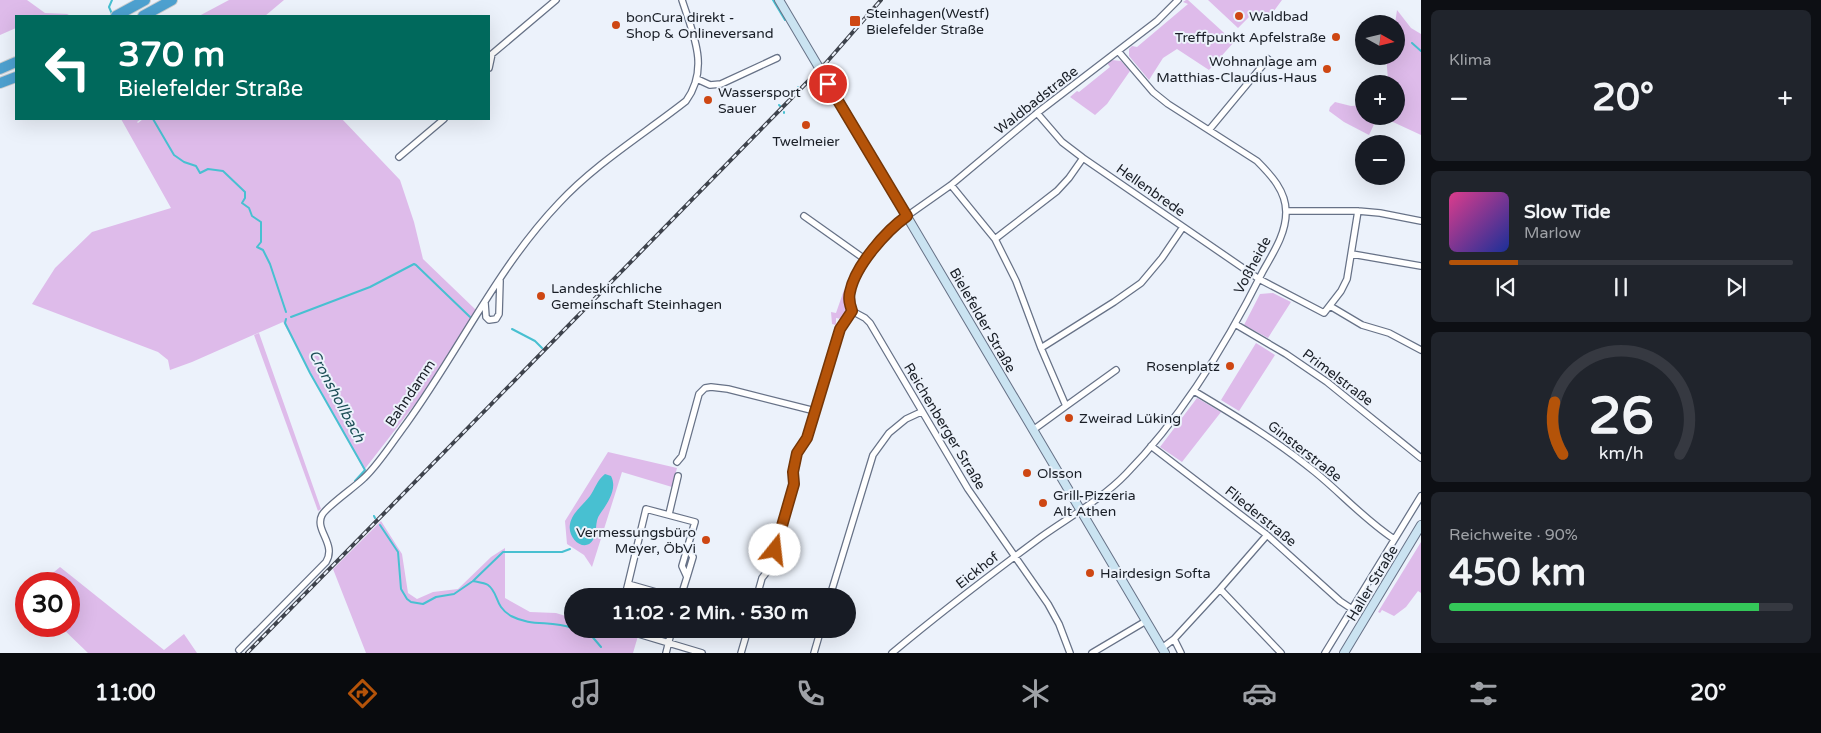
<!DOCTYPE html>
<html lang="de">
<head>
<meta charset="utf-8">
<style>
  :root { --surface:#171b24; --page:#20242c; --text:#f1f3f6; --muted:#9ea1a6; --line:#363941; --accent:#b45309 }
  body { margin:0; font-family:"Varela Round",sans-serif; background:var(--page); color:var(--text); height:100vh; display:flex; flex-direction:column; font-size:19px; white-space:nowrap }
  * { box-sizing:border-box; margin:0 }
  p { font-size:16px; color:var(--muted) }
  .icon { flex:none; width:28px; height:28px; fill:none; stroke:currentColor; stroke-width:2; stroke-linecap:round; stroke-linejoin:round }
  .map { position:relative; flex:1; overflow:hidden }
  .drawer { display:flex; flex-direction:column; gap:10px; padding:10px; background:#0d0f14; width:400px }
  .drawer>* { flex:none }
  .hud { position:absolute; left:15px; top:15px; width:475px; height:105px; border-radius:0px; box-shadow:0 5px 20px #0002; background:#00695c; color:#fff; overflow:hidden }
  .needle { width:32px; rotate:98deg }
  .fabs { position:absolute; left:1355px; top:15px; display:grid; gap:10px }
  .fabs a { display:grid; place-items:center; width:50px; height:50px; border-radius:50%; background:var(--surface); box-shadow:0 5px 20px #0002; font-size:25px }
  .speed { position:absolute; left:15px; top:572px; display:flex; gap:10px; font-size:25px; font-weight:700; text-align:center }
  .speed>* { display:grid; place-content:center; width:65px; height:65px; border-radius:50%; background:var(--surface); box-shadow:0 5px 20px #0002; line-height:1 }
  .speed .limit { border:8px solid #d22; background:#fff; color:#111 }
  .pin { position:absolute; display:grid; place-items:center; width:42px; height:42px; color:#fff; margin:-21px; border:2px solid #fff; border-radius:50%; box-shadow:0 1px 5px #0007 }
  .me { position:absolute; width:55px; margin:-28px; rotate:16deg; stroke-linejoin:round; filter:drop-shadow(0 0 4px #0008) }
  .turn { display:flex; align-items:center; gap:18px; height:105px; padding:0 20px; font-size:22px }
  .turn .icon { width:65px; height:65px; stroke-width:2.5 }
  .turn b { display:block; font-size:35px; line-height:42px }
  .big { font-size:38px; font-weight:700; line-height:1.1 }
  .drawer .tile { flex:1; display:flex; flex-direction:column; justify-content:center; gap:8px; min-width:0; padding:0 18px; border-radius:8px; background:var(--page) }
  .drawer .dial { align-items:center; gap:0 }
  .dial svg { height:130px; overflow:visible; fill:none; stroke:var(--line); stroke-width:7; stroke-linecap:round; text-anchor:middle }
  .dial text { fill:var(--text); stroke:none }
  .song { display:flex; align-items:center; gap:15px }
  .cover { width:60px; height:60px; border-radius:8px; background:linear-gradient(135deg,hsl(330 70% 55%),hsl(230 70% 35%)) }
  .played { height:5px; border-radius:2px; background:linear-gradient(90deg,var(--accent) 20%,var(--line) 20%) }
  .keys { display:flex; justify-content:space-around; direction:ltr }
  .heat { display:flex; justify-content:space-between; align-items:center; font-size:28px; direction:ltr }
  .charge { height:8px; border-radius:4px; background:linear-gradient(90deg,#34c759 90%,var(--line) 0) }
  .trip { position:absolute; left:564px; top:588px; width:292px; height:50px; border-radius:25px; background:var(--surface); box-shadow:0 5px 20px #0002; font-weight:700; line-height:50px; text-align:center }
  .tabs { display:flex; height:80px; justify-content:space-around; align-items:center; background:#090b0e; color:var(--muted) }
  .tabs .icon { width:35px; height:35px }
  .tabs .selected { color:var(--accent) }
  .tabs b { font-size:22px; color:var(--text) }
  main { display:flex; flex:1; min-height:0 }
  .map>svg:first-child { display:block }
  .green { fill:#debbea }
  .water { fill:#48c0d1 }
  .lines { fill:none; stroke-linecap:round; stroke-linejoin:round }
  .stream { stroke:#48c0d1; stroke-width:2 }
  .street-casing { stroke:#677287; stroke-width:8 }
  .secondary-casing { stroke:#677287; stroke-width:10 }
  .highway-casing { stroke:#cccecf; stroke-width:12 }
  .street { stroke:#fff; stroke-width:5.5 }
  .secondary { stroke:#cae3f1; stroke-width:8 }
  .highway { stroke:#4ea1d0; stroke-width:10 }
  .rail-casing { stroke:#3e434c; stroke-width:4 }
  .rail { stroke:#ecf2fb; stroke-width:2; stroke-dasharray:5.5; stroke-linecap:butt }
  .route-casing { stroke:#753606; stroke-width:12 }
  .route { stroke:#b45309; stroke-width:9 }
  .poi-dot { fill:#ce4713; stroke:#ecf2fb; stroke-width:2 }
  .labels { text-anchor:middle; stroke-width:4; stroke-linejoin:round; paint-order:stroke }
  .poi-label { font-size:14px; fill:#191e26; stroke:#ecf2fb; text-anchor:start }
  .street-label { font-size:14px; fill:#191e26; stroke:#ecf2fb }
  .water-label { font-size:15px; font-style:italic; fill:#1d4f57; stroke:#ecf2fb }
</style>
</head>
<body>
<main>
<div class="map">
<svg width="1421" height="653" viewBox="0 0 1421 653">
  <rect width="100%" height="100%" fill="#ecf2fb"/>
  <path class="green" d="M 0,0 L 27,0 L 45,13 L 69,14 L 65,16 L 16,16 L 16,28 L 0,35 Z
    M 229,0 L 284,0 L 265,16 L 199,16 Z
    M 1186,0 L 1188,0 L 1234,42 L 1209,70 L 1177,49 L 1163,58 L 1149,80 L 1129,56 L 1129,49 L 1132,46 L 1137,47 L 1188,4 L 1183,2 Z
    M 1208,0 L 1282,0 L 1268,19 L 1261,13 L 1249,17 L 1238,28 Z
    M 1397,10 L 1411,28 L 1421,34 L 1421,135 L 1380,116 L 1396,116 L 1396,84 L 1386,84 L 1388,79 L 1386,56 L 1396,56 L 1396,24 L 1395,24 Z
    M 1112,60 L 1121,61 L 1130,71 L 1107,104 L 1095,115 L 1070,97 L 1077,91 L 1079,92 L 1110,67 L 1107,63 Z
    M 1335,102 L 1351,106 L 1364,105 L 1364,116 L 1378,116 L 1369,135 L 1344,122 L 1329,111 L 1330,107 Z
    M 121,119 L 141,119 L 137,122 L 138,123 L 143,119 L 342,119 L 400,180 L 414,222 L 423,259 L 476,310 L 419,399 L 364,470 L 283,322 L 192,362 L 170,370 L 168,360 L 158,352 L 32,304 L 55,268 L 92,232 L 171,208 Z
    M 844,290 L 847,291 L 847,308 L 842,319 L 836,318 L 836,325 L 832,324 L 831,312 L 836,313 Z
    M 1273,293 L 1291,302 L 1268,338 L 1244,325 L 1260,294 Z
    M 259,333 L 321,509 L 318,511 L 254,335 Z
    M 1256,343 L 1275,355 L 1239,411 L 1221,400 Z
    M 1197,398 L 1221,412 L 1182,462 L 1160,447 Z
    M 608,452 L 677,468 L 672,487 L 622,472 L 592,567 L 584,555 L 567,544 L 565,521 Z
    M 381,521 L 402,554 L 408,593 L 417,599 L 433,592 L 458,589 L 491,557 L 505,548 L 505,598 L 530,612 L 556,613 L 572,618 L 572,629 L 612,629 L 638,636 L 633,653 L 366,653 L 333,569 Z
    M 1421,542 L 1421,593 L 1418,591 L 1406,607 L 1394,616 L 1382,610 L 1380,613 L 1378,612 Z
    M 60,567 L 164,650 L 184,634 L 197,653 L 88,653 L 60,626 L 69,626 L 69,584 L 40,584 Z"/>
  <path class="water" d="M 605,474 L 611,476 C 618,489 607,504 600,514 C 594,522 598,532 593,540 C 585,553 567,539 570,524 C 572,513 583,505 590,496 C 595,489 597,480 605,474 Z"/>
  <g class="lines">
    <path class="stream" d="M 112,0 L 109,7 L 112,14
      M 773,0 L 785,20
      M 1412,43 L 1421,51
      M 798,87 L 798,88
      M 779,105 L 780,106
      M 784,112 L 784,113
      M 153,119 L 174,155 L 184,162 L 196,166 L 200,173 L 208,169 L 223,171 L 245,192 L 245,198 L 242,203 L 249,208 L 252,216 L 261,222 L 261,242 L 257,247 L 263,250 L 270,264 L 286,312
      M 291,317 L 370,287 L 414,264 L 416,265 L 470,317
      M 286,319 L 285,323 L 310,373 L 365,470 L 355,481
      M 512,329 L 535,341 L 542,348
      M 374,516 L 375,518
      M 380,525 L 398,552 L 401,589 L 407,599 L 411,602 L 423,604 L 436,597 L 454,594 L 473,581 C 478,582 485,583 488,585 C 499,593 494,606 511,616 C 532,627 551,620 572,628
      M 473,581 L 503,552 L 562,552 L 570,549
      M 576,629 L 590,634 L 601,647"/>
    <g class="street-casing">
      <path id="street" d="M 489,68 L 492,54 L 556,0
        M 697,79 L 710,85 L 721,84 L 777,58
        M 1037,113 L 1062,142 L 1083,158 L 1259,279 L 1324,313 L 1341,291 L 1347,279 L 1358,211
        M 1209,130 L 1268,59
        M 399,157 L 444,119
        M 951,185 L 995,239 L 1016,281 L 1041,348 L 1066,406 L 1033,430
        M 1286,211 L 1358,211 L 1380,213 L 1421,221
        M 804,216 L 866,260
        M 995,239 L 1057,191 L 1069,178 L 1083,158
        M 1352,254 L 1421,266
        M 485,303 L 486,317 L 489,320 L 496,319 L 499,314 L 500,281
        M 1330,306 L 1362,325 L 1389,333 L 1421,350
        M 852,311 L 849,301 L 850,292 L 853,283 L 866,260 L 890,228 L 951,185 L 1037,113 L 1157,21 L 1178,0
        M 852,311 L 865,318 L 870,323 L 968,489 L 1048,604 L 1059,624 L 1070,653
        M 1235,324 L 1286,354 L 1327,382 L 1421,458
        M 1041,348 L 1114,302 L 1141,283 L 1162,258 L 1183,227
        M 1194,391 C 1236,416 1277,441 1315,472 C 1342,494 1365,520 1394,539
        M 1066,406 L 1116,370
        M 1151,446 L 1267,535 L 1340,601 L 1352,609
        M 677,462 L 682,456 L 699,394 L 705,388 L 711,387 L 728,389 L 815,411
        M 669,514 L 678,476
        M 687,577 L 693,557 L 687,548
        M 1220,589 L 1281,653
        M 625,596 L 628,584
        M 670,596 L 628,584 L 646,509 L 695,522 L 682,566 L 687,577 L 681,596
        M 757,596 L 762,578 L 770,568 L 794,484 C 792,466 797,453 807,438 L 840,329 L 852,311
        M 830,596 L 873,455 L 889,433 L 906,419 L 921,412
        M 622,629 L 702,653
        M 1174,639 L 1181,653
        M 1162,648 L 1174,639 L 1220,589 L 1267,535
        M 239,650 L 326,562 C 337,544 314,530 322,515 C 327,506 355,487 364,478 C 379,464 394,440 406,424 C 459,351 497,268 559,203 C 595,164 644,134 686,101 C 710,68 693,34 682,0
        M 666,653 L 672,629
        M 741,653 L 748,629
        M 814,653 L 821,629
        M 892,653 C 940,613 991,574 1041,537 C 1069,517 1102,499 1126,474 C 1183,416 1227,343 1263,271 C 1273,253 1286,234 1286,212 C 1286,191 1271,175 1257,161 L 1168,104 L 1153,92 L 1118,51
        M 1092,653 L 1146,621
        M 1325,653 L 1421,496"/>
    </g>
    <g class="secondary-casing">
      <path id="secondary" d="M 779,0 L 1165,653
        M 1344,653 L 1421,525"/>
    </g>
    <g class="highway-casing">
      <path id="highway" d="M 116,16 L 145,0
        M 143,16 L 172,0
        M 0,69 L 16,62
        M 0,83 L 16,77"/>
    </g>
    <use href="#street" class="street"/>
    <use href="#secondary" class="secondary"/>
    <use href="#highway" class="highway"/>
    <g class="rail-casing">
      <path id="rail" d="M 247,653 L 825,64 L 881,0"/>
    </g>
    <use href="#rail" class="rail"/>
  </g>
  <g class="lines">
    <g class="route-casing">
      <path id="route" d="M 775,550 L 794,484 L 793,472 L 797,453 L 807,438 L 840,329 L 852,311 C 850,305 848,299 850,292 C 855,266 886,231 907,216 L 828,84"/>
    </g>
    <use href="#route" class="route"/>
  </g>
  <g class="poi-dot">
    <circle cx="1239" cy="16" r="5"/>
    <rect x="849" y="15" width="12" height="12" rx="2.5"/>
    <circle cx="616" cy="25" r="5"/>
    <circle cx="1336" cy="37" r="5"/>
    <circle cx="1327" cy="69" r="5"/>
    <circle cx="708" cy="100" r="5"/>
    <circle cx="806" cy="125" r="5"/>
    <circle cx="541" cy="296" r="5"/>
    <circle cx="1230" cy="366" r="5"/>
    <circle cx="1069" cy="418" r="5"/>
    <circle cx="1027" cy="473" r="5"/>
    <circle cx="1043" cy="503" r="5"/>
    <circle cx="706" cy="540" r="5"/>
    <circle cx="1090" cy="573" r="5"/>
  </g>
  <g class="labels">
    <g class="poi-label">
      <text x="866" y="18">Steinhagen(Westf)<tspan x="866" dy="16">Bielefelder Straße</tspan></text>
      <text x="1249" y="21">Waldbad</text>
      <text x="626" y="22">bonCura direkt -<tspan x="626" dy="16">Shop &amp; Onlineversand</tspan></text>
      <text x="1326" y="42" text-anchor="end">Treffpunkt Apfelstraße</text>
      <text x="1317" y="66" text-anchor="end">Wohnanlage am<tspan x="1317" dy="16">Matthias-Claudius-Haus</tspan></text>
      <text x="718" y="97">Wassersport<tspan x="718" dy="16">Sauer</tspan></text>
      <text x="806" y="146" text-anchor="middle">Twelmeier</text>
      <text x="551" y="293">Landeskirchliche<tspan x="551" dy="16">Gemeinschaft Steinhagen</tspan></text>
      <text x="1220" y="371" text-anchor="end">Rosenplatz</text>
      <text x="1079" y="423">Zweirad Lüking</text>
      <text x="1037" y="478">Olsson</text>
      <text x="1053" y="500">Grill-Pizzeria<tspan x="1053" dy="16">Alt Athen</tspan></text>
      <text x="696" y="537" text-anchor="end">Vermessungsbüro<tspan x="696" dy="16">Meyer, ÖbVi</tspan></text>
      <text x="1100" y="578">Hairdesign Softa</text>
    </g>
    <g class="street-label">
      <text transform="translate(1036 100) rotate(-38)" y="5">Waldbadstraße</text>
      <text transform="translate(1151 190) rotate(35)" y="5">Hellenbrede</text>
      <text transform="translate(1252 265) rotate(-62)" y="5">Voßheide</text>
      <text transform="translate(983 320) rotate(60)" y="5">Bielefelder Straße</text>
      <text transform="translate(1338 377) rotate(37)" y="5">Primelstraße</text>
      <text transform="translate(410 393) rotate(-56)" y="5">Bahndamm</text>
      <text transform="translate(945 426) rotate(59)" y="5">Reichenberger Straße</text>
      <text transform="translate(1305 451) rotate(38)" y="5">Ginsterstraße</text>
      <text transform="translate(1261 516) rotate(39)" y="5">Fliederstraße</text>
      <text transform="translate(977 570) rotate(-38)" y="5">Eickhof</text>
      <text transform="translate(1372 583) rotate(-59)" y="5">Haller Straße</text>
    </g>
    <g class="water-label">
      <text transform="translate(337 396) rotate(62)" y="5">Cronshollbach</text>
    </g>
  </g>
</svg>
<div class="fabs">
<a><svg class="needle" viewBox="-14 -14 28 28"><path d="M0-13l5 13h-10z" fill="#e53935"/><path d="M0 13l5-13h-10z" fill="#9ea1a6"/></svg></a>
<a>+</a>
<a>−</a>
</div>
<div class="speed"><div class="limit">30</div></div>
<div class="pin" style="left:828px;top:84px;background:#d93025"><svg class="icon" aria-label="arrive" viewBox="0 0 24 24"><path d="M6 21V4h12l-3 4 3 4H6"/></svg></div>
<svg class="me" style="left:775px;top:550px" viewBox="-20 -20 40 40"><circle r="19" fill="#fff"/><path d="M0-13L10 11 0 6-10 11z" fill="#b45309"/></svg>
<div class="trip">11:02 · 2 Min. · 530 m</div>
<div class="hud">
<div class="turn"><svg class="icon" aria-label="left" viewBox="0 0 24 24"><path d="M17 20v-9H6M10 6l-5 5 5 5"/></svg><div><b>370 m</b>Bielefelder Straße</div></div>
</div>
</div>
<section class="drawer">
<div class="tile"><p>Klima</p>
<div class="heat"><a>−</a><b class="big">20°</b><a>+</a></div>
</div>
<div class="tile">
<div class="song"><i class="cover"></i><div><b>Slow Tide</b><p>Marlow</p></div></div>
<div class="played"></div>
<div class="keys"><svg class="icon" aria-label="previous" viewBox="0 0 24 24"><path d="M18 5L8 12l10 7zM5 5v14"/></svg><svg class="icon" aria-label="pause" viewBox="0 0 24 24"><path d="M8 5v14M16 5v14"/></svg><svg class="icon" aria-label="next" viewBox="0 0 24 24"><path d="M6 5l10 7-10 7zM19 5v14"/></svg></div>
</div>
<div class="tile dial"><svg viewBox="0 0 100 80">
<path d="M14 69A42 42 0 1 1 86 69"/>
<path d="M14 69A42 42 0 0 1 9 37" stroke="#b45309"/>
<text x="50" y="56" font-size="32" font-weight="700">26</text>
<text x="50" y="72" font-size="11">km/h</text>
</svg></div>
<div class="tile"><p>Reichweite · 90%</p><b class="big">450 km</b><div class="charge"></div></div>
</section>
</main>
<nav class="tabs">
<b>11:00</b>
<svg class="icon selected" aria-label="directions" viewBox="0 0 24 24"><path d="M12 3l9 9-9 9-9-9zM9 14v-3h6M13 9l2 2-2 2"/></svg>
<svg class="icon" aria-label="music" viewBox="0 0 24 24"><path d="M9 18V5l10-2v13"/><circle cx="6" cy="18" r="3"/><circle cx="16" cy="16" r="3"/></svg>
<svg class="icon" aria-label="phone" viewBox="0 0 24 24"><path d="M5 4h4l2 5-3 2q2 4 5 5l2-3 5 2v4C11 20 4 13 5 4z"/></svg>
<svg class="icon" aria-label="climate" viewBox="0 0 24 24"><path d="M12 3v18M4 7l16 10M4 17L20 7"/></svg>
<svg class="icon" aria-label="car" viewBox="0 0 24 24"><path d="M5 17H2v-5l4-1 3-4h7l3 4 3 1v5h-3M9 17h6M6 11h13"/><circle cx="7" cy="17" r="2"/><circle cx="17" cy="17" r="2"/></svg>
<svg class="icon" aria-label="filters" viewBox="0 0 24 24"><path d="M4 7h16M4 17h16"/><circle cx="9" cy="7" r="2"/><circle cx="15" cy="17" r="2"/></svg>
<b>20°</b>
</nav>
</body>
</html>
